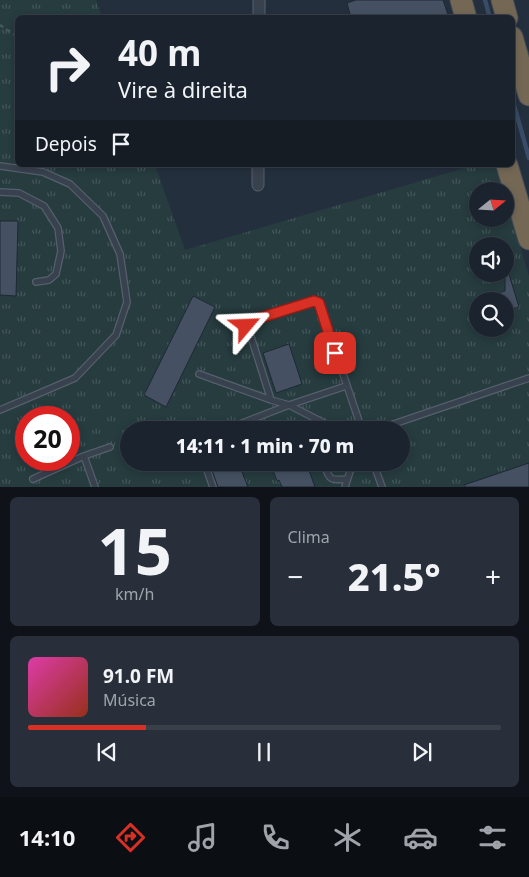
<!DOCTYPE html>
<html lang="pt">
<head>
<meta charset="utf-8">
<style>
  :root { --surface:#1b232e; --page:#282f3a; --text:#f1f3f6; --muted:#a0a4aa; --line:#39404a; --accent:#d93025 }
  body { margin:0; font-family:"Noto Sans",sans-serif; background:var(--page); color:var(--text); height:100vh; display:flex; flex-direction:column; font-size:19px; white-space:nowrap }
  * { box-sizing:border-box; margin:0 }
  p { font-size:16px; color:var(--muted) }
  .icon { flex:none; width:28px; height:28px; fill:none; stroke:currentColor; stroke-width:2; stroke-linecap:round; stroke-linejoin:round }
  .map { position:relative; height:487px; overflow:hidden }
  .sheet { display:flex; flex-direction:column; gap:10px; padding:10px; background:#0f1319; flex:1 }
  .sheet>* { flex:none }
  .banner { position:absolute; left:15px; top:15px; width:500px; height:152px; border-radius:8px; box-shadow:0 2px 8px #0003,0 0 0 1px var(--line); background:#1b232e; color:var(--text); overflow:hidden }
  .needle { width:32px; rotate:72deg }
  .controls { position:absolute; left:469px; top:182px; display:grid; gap:10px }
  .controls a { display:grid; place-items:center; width:45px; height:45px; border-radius:50%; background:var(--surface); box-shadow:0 2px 8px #0003,0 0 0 1px var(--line); font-size:25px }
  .speed { position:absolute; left:15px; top:406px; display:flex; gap:10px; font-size:25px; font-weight:700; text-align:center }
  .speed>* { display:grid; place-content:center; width:65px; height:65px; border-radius:50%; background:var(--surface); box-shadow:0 2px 8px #0003,0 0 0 1px var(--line); line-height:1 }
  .speed .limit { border:8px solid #d22; background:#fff; color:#111 }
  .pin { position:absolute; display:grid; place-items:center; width:42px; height:42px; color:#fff; margin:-21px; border-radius:10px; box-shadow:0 2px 8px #0006 }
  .me { position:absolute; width:55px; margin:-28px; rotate:64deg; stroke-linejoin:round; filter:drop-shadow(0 0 4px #0008) }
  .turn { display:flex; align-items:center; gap:18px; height:105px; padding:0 20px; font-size:22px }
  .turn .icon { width:65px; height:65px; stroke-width:2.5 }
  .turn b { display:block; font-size:35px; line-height:42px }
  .then { display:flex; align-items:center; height:48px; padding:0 20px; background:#0003; gap:10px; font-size:19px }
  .big { font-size:38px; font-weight:800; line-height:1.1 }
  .sheet .card { flex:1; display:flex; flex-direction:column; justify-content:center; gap:8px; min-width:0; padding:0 18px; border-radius:8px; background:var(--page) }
  .sheet .dial { align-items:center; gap:0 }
  .dial b { font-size:65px; line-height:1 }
  .song { display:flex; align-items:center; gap:15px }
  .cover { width:60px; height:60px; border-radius:8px; background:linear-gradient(135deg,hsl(320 70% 55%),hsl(10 70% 35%)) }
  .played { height:5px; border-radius:2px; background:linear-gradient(90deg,var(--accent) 25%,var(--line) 25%) }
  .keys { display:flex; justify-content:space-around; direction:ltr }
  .heat { display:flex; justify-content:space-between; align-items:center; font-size:28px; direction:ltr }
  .sheet .tiles { flex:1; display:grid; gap:10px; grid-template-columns:1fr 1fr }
  .card:last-child { grid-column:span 2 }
  .trip { position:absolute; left:120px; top:421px; width:290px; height:50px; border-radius:25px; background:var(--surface); box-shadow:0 2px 8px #0003,0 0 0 1px var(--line); font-weight:800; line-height:50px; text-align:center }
  .tabs { display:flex; height:80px; justify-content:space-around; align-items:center; background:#0b0e12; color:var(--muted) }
  .tabs .icon { width:35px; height:35px }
  .tabs .current { color:var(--accent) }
  .tabs b { font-size:22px; color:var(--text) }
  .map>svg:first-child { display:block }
  .park { fill:url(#park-tufts); fill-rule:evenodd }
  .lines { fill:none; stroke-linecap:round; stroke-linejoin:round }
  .stream { stroke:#394c67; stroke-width:4.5 }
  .building { fill:#455162; stroke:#1f2835 }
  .lane-casing { stroke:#565f6c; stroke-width:8 }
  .street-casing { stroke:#565f6c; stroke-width:13 }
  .highway-casing { stroke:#434c59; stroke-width:23 }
  .path { stroke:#44595c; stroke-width:2.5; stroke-dasharray:4 4; stroke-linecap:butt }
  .lane { stroke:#38414e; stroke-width:5.5 }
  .street { stroke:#38414e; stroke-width:11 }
  .highway { stroke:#746855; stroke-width:21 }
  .route-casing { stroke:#8d1f18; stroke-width:12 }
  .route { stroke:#d93025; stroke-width:9 }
</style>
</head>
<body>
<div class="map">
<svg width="529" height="487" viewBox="0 0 529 487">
  <defs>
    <pattern id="park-tufts" width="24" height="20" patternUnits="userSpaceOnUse" patternTransform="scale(1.25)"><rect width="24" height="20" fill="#263c3f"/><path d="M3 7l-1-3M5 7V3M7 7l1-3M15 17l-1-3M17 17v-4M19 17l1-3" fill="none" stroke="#435659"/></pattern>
  </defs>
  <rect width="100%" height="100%" fill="#242f3e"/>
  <path class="park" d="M 0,0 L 96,0 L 102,17 L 18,18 L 18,165 L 155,165 L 185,250 L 475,165 L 495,165 L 503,191 L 478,191 L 478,219 L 505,219 L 505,197 L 529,276 L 529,487 L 0,487 ZM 478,246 L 505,246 L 505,274 L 478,274 ZM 478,301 L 505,301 L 505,329 L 478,329 ZM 26,418 L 69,418 L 69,460 L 26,460 ZM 129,430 L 401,430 L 401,462 L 129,462 Z"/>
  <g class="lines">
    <path class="stream" d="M 485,0 L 490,18
      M 512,98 L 529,158"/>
  </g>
  <path class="building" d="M 356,0 L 443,0 L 449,18 L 351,18 L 347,3 Z
    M 0,221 L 18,221 L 16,296 L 0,295 Z
    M 505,271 L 508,271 L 519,307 L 505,311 L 505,301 L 480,301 L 480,298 L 505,291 Z
    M 193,296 L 215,307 L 166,407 L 144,395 Z
    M 289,344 L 302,384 L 276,393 L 263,353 Z
    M 209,462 L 263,462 L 264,464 L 242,472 L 248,487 L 218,487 Z
    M 270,462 L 306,462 L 315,487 L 282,487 L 279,480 L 277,481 Z
    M 529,463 L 529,487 L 465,487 L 464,485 Z"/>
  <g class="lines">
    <g class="lane-casing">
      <path id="lane" d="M 0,166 L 43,172 L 70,184 L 103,216 L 120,254 L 127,302 L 116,335 L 75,378 L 0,410
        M 0,192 L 19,193 L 44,206 L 58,228 L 61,251 L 56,274 L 49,280 L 36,282
        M 199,374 L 271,400 L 289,405 L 324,423 L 348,430
        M 271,400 L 247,324 L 250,321 L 314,301 L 319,303 L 362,430
        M 224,430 L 289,405 L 346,386
        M 320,430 L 324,423
        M 376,430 L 529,378
        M 84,456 L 110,447
        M 204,462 L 213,487
        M 323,462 C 330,479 328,481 347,479
        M 373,462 L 382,487
        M 33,479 L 84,456 L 95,487
        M 345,487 L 353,462"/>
    </g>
    <g class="street-casing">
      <path id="street" d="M 259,18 L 259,0
        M 258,185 L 258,165"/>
    </g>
    <g class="highway-casing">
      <path id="highway" d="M 461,0 L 466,18
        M 502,0 L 507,18
        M 512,37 L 529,95
        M 507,165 L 529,239"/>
    </g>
    <path class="path" d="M 0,25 L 18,37"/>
    <use href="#lane" class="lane"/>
    <use href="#street" class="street"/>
    <use href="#highway" class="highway"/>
  </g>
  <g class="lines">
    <g class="route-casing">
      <path id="route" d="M 246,326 L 250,321 L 314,301 L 319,303 L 335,353"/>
    </g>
    <use href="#route" class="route"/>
  </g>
</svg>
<div class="controls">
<a><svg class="needle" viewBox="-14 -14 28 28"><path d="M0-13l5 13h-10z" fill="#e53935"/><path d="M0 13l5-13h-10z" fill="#a0a4aa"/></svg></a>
<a><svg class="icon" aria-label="sound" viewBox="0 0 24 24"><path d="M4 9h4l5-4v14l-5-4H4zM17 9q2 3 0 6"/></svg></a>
<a><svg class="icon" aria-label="search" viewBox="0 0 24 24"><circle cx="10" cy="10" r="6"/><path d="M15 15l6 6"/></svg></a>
</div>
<div class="speed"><div class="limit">20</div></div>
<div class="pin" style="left:335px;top:353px;background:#d93025"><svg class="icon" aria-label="arrive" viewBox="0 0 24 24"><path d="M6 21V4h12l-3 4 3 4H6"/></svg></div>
<svg class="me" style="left:246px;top:326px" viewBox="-20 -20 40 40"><path d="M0-17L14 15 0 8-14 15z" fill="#d93025" stroke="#fff" stroke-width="4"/></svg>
<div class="trip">14:11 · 1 min · 70 m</div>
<div class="banner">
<div class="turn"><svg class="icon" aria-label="right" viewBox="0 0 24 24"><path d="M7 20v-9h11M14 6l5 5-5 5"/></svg><div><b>40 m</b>Vire à direita</div></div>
<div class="then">Depois<svg class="icon" aria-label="arrive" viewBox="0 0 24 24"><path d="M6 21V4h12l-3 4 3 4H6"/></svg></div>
</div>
</div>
<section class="sheet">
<div class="tiles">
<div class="card dial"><b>15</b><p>km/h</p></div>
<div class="card"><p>Clima</p>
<div class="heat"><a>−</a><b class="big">21.5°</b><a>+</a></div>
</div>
<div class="card">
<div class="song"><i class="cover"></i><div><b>91.0 FM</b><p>Música</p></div></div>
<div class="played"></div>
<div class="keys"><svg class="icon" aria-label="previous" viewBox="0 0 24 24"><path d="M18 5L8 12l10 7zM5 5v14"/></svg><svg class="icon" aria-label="pause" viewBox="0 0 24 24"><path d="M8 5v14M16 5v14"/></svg><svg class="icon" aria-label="next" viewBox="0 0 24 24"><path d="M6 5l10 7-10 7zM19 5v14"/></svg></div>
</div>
</div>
</section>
<nav class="tabs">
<b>14:10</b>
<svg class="icon current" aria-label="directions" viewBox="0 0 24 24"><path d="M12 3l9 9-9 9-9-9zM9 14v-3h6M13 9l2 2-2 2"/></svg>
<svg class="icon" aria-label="music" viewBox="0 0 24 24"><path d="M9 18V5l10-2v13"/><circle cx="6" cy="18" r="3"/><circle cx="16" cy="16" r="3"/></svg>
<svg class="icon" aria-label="phone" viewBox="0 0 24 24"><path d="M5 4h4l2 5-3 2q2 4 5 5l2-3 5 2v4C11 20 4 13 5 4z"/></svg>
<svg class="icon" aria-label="climate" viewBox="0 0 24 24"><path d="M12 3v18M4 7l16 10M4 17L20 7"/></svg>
<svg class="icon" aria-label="car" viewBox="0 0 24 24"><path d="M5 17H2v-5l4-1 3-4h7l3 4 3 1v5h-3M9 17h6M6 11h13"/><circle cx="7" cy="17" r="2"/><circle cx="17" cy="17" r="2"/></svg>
<svg class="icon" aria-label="filters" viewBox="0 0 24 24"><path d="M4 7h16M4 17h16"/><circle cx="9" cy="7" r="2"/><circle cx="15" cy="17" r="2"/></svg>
</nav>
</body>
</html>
